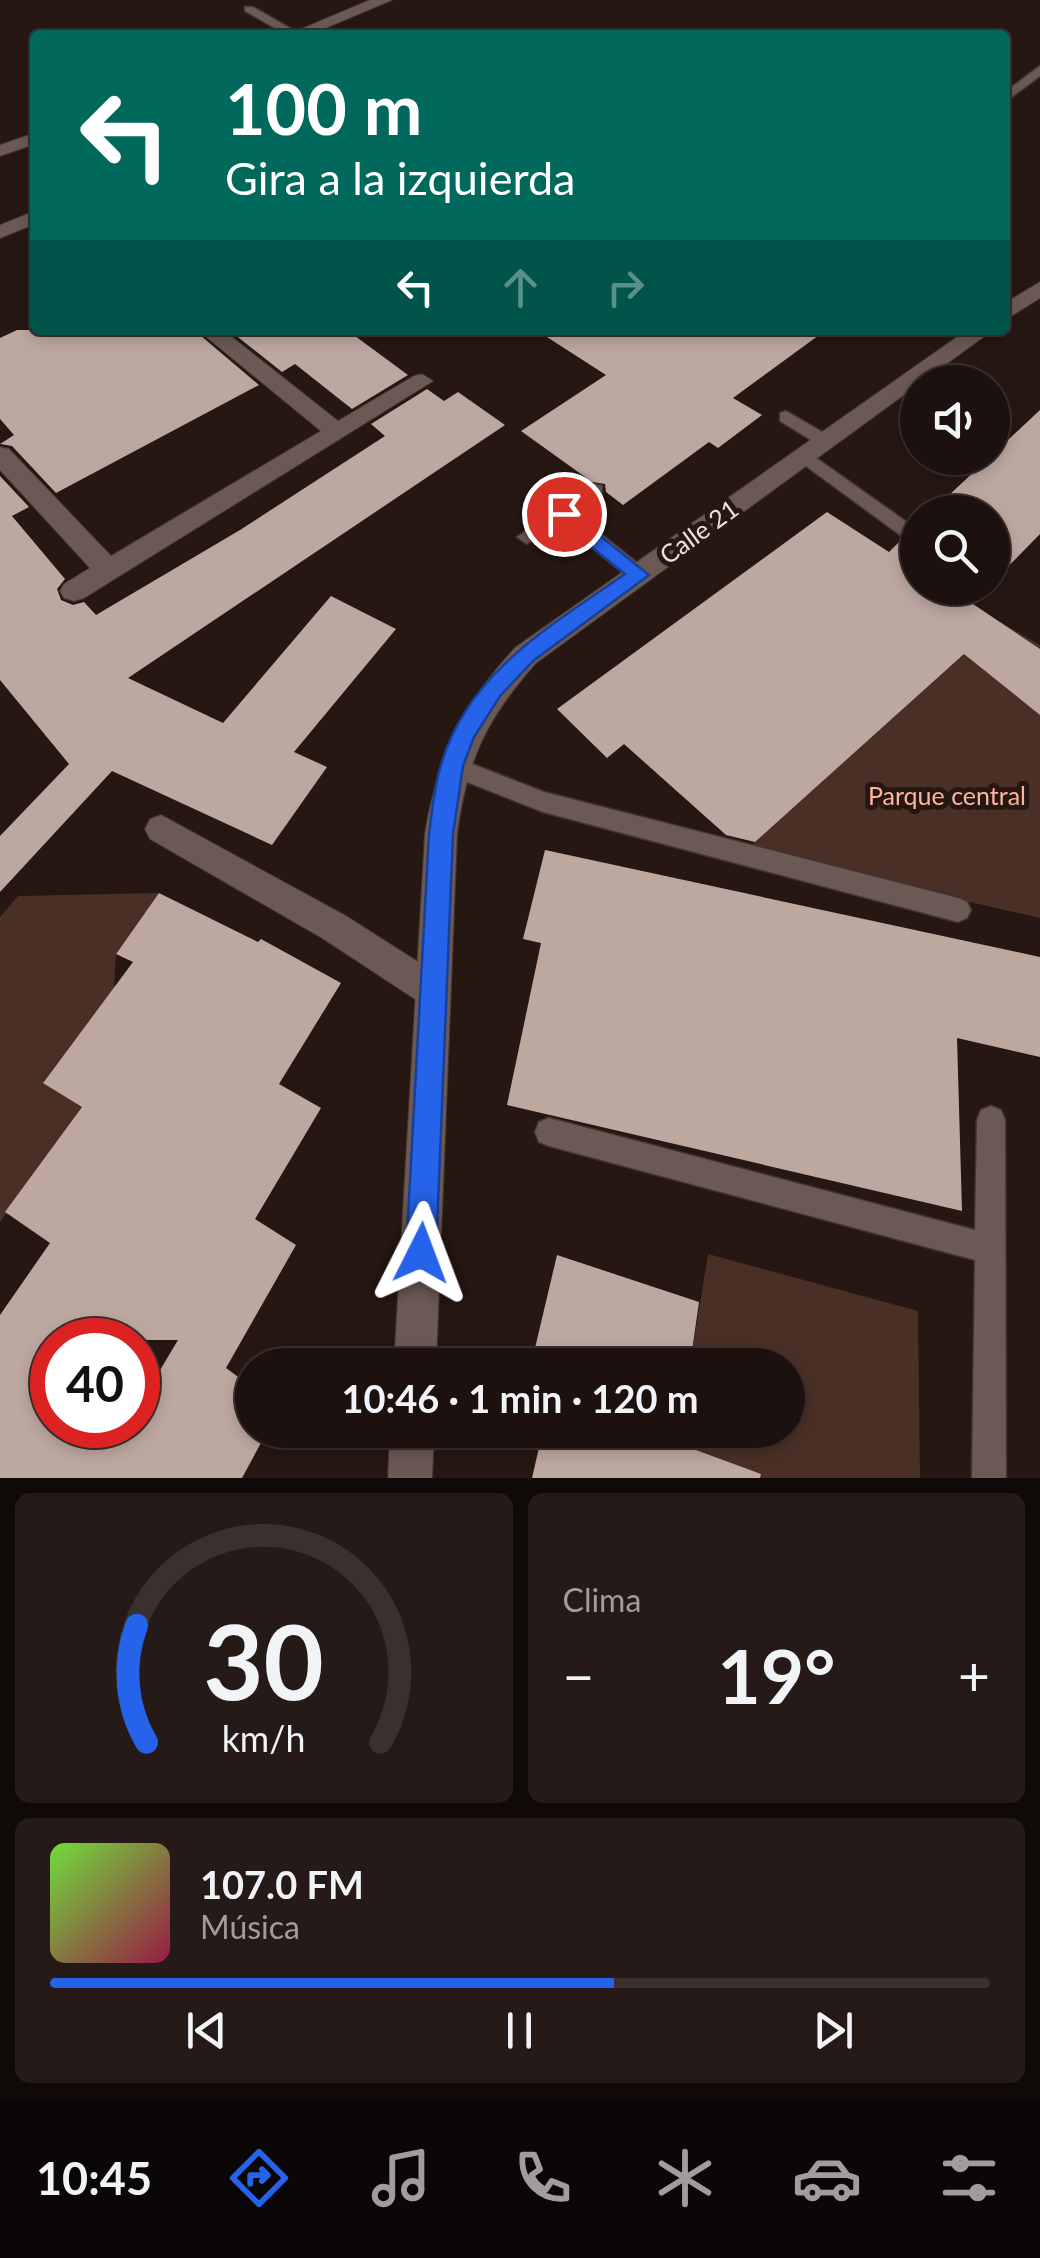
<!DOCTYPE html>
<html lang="es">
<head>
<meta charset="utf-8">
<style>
  :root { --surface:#1c110e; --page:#251a17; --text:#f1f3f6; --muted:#a09d9e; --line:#3a312e; --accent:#2563eb }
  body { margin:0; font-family:Lato,sans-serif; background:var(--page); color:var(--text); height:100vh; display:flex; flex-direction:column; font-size:38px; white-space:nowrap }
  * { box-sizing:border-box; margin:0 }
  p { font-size:32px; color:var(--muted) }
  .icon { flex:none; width:55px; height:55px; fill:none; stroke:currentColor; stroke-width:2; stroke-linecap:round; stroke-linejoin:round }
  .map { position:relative; height:1478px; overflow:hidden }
  .panel { display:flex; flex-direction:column; gap:15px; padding:15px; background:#0f0908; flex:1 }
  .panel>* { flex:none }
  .banner { position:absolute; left:30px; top:30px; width:980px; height:305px; border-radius:10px; box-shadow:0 5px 15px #0003,0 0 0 2px var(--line); background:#00695c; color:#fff; overflow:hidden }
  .buttons { position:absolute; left:900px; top:365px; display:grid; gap:20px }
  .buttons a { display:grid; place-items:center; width:110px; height:110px; border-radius:50%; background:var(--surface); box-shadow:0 5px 15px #0003,0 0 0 2px var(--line); font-size:50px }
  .speed { position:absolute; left:30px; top:1318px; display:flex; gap:20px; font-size:50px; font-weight:700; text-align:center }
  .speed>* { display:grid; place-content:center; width:130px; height:130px; border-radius:50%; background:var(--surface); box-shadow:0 5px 15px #0003,0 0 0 2px var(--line); line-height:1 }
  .speed .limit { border:15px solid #d22; background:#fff; color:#111 }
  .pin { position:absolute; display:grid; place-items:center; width:85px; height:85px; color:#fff; margin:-42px; border:5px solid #fff; border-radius:50%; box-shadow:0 2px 10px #0007 }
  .me { position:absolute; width:110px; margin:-55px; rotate:3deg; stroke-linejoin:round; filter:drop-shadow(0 0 8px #0008) }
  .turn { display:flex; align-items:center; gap:35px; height:210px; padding:0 30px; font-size:45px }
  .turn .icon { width:130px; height:130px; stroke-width:2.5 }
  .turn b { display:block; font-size:70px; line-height:85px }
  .lanes { display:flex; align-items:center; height:95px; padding:0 30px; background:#0003; justify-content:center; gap:50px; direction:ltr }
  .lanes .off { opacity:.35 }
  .big { font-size:75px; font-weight:700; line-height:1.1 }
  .panel .card { flex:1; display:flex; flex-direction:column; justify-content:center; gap:15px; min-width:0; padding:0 35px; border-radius:15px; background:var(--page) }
  .panel .dial { align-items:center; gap:0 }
  .dial svg { height:260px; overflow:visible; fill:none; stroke:var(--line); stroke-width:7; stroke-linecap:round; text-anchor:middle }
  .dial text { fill:var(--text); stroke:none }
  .song { display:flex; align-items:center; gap:30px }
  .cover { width:120px; height:120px; border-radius:15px; background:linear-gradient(135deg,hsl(100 70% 55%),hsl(340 70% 35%)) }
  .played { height:10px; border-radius:5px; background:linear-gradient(90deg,var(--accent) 60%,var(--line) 60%) }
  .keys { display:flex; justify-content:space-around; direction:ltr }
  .heat { display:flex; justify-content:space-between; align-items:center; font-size:55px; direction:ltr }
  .panel .tiles { flex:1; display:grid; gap:15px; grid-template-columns:1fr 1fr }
  .card:last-child { grid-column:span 2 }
  .trip { position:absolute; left:235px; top:1348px; width:570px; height:100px; border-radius:50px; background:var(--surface); box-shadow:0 5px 15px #0003,0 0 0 2px var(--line); font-weight:700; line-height:100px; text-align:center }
  .dock { display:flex; height:160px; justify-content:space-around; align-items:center; background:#0b0706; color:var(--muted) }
  .dock .icon { width:70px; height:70px }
  .dock .on { color:var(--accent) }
  .dock b { font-size:45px; color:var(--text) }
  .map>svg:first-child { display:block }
  .green { fill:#4a2f26 }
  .building { fill:#bda8a0; fill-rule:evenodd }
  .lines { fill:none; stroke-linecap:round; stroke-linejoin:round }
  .lane-casing { stroke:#3f3431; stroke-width:3 }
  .street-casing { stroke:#3f3431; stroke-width:2 }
  .secondary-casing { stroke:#3f3431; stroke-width:2 }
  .lane { fill:#6c5953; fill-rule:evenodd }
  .street { fill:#6c5953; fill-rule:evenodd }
  .secondary { fill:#6c5953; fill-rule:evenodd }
  .route { fill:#2563eb; stroke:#184099; stroke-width:2.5 }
  .labels { text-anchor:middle; stroke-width:10; stroke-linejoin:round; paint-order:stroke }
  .street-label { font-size:25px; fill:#ebe0dc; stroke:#261712 }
  .park-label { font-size:25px; fill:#feb59c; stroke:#261712 }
</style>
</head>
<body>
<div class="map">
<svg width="1040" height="1478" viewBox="0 0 1040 1478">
  <rect width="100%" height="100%" fill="#261712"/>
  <path class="green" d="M 1000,622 L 1040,645 L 1040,918 L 745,851 Z
    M 159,893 L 116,953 L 114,988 L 43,1082 L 82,1107 L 0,1222 L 0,917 L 18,896 Z
    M 708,1254 L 918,1311 L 920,1478 L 715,1478 L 718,1458 L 677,1443 L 680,1430 L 788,1430 L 788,1365 L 690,1365 Z"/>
  <path class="building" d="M 17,330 L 194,330 L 259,385 L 56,493 L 12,446 L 0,444 L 14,435 L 0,419 L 0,338 Z
    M 229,330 L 357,330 L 351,333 L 408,375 L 352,409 L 295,364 L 282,372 Z
    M 536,330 L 826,330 L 733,398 L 762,415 L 718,448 L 709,442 L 623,505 L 606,492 L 605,484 L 592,482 L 521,431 L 606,375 Z
    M 427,389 L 444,401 L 458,392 L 505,425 L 128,678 L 223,723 L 331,596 L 396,629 L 294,752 L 327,767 L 272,845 L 112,771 L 0,892 L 0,836 L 69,764 L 0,680 L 0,476 L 29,507 L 12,516 L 65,579 L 57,589 L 61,600 L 73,605 L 84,602 L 96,615 L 240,530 L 385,436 L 371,424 Z
    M 1040,410 L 1040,534 L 992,583 L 992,512 L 931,512 Z
    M 827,512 L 889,552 L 901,540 L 918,552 L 918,588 L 989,588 L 973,604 L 1040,649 L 1040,715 L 964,654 L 755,842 L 726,835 L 624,744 L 607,758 L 557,709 Z
    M 545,850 L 1040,957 L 1040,1057 L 957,1038 L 962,1211 L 507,1105 L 541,943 L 523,939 Z
    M 159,893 L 258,942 L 261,939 L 341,983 L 279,1084 L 321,1108 L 255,1219 L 296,1245 L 226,1368 L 252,1387 L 252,1430 L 268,1430 L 242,1478 L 0,1478 L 0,1315 L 50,1243 L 5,1212 L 82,1107 L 43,1083 L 133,962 L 116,954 ZM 52,1340 L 178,1340 L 138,1407 L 138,1425 L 52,1425 Z
    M 557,1255 L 699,1302 L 690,1365 L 531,1365 Z
    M 543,1430 L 679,1430 L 677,1443 L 761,1474 L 760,1478 L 532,1478 Z"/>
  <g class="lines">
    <g class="lane-casing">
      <path id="lane" d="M 245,7 L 253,7 L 302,35 L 287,35 L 245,11 Z
        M 1040,66 L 1040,76 L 1005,102 L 1005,92 Z
        M 786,411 L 831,437 L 831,445 L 819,445 L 780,421 L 780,413 Z
        M 805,450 L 918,530 L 918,548 L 799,461 L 799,451 Z
        M 595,484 L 602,486 L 602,496 L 576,514 L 646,570 L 649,575 L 646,580 L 632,580 L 562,523 L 527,544 L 517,537 Z
        M 452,756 L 544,792 L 958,898 L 967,902 L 971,910 L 967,918 L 958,922 L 543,812 L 444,773 L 441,766 L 444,759 Z
        M 991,1106 L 1001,1110 L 1005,1120 L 1006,1478 L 972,1478 L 975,1260 L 549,1146 L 539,1142 L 535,1132 L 539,1122 L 549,1118 L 975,1230 L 977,1120 L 981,1110 Z"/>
    </g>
    <g class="street-casing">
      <path id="street" d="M 370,0 L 392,0 L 309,35 L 287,35 Z
        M 35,133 L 35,144 L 0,156 L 0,145 Z
        M 35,211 L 35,224 L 0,238 L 0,225 Z
        M 198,330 L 223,330 L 338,421 L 414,376 L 422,374 L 433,381 L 84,598 L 74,601 L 64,598 L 60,591 L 64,584 L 90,568 L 0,470 L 0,447 L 9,449 L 111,556 L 321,431 Z
        M 161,815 L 346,916 L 445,979 L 451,991 L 445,1003 L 433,1009 L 421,1003 L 322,938 L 150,839 L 145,829 L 150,819 Z"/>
    </g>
    <g class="secondary-casing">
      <path id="secondary" d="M 1040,282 L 1040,298 L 1005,320 L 1005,303 Z
        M 967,330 L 993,330 L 536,663 C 486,719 467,760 457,834 L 436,1365 L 394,1365 L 425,834 C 437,759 464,702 516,647 Z
        M 390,1430 L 434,1430 L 432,1478 L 388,1478 Z"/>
    </g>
    <use href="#lane" class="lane"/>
    <use href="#street" class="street"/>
    <use href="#secondary" class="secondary"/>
  </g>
  <path class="route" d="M 564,507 L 649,575 L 533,661 L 500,696 L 474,737 L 463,766 L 453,834 L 436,1253 L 432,1264 L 421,1268 L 410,1264 L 406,1253 L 429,834 C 432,811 434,787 441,765 C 468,672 551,626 625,574 L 557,519 L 557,509 Z"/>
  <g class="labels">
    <g class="street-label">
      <text transform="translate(699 532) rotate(-36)" y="9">Calle 21</text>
    </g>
    <g class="park-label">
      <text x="947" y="805">Parque central</text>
    </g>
  </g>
</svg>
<div class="buttons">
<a><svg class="icon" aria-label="sound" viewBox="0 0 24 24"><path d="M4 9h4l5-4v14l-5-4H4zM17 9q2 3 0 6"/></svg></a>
<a><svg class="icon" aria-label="search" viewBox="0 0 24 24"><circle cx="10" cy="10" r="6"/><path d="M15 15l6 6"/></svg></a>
</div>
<div class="speed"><div class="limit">40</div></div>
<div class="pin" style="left:564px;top:514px;background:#d93025"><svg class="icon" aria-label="arrive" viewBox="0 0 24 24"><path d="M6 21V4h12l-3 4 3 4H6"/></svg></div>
<svg class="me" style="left:421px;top:1253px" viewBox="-20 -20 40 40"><path d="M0-17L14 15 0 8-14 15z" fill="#2563eb" stroke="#fff" stroke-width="4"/></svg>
<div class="trip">10:46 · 1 min · 120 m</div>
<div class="banner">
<div class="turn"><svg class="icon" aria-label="left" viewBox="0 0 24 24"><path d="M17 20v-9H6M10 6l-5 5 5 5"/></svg><div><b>100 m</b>Gira a la izquierda</div></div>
<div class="lanes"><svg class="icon" aria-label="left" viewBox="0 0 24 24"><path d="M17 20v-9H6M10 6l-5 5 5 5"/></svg><svg class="icon off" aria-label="ahead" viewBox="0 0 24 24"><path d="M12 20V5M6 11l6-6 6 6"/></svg><svg class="icon off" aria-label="right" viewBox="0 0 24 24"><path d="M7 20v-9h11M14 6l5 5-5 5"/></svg></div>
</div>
</div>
<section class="panel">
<div class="tiles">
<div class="card dial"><svg viewBox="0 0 100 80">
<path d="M14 69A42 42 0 1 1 86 69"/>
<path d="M14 69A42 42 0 0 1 11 33" stroke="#2563eb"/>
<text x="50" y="56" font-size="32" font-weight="700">30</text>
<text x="50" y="72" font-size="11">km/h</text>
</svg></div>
<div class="card"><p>Clima</p>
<div class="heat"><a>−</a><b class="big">19°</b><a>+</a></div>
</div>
<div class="card">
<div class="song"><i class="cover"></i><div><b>107.0 FM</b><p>Música</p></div></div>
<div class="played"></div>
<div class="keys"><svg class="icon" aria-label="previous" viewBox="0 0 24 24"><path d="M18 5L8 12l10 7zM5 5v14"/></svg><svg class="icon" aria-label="pause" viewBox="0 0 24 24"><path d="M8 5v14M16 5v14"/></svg><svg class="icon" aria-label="next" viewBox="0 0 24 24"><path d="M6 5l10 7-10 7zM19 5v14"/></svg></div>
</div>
</div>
</section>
<nav class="dock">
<b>10:45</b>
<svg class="icon on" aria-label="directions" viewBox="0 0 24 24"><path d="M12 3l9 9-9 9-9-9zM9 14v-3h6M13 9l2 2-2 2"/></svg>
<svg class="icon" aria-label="music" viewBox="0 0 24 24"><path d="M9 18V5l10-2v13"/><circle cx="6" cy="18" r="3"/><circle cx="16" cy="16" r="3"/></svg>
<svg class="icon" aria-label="phone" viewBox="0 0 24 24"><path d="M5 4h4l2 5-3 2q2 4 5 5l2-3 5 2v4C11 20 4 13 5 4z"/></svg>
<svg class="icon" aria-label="climate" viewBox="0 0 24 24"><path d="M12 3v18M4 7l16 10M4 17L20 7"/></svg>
<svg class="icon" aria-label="car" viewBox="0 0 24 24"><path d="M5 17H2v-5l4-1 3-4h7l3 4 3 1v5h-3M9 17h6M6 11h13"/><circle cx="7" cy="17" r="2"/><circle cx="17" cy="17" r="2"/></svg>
<svg class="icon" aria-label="filters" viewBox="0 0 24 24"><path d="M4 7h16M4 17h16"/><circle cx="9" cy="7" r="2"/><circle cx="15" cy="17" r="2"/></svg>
</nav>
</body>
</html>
